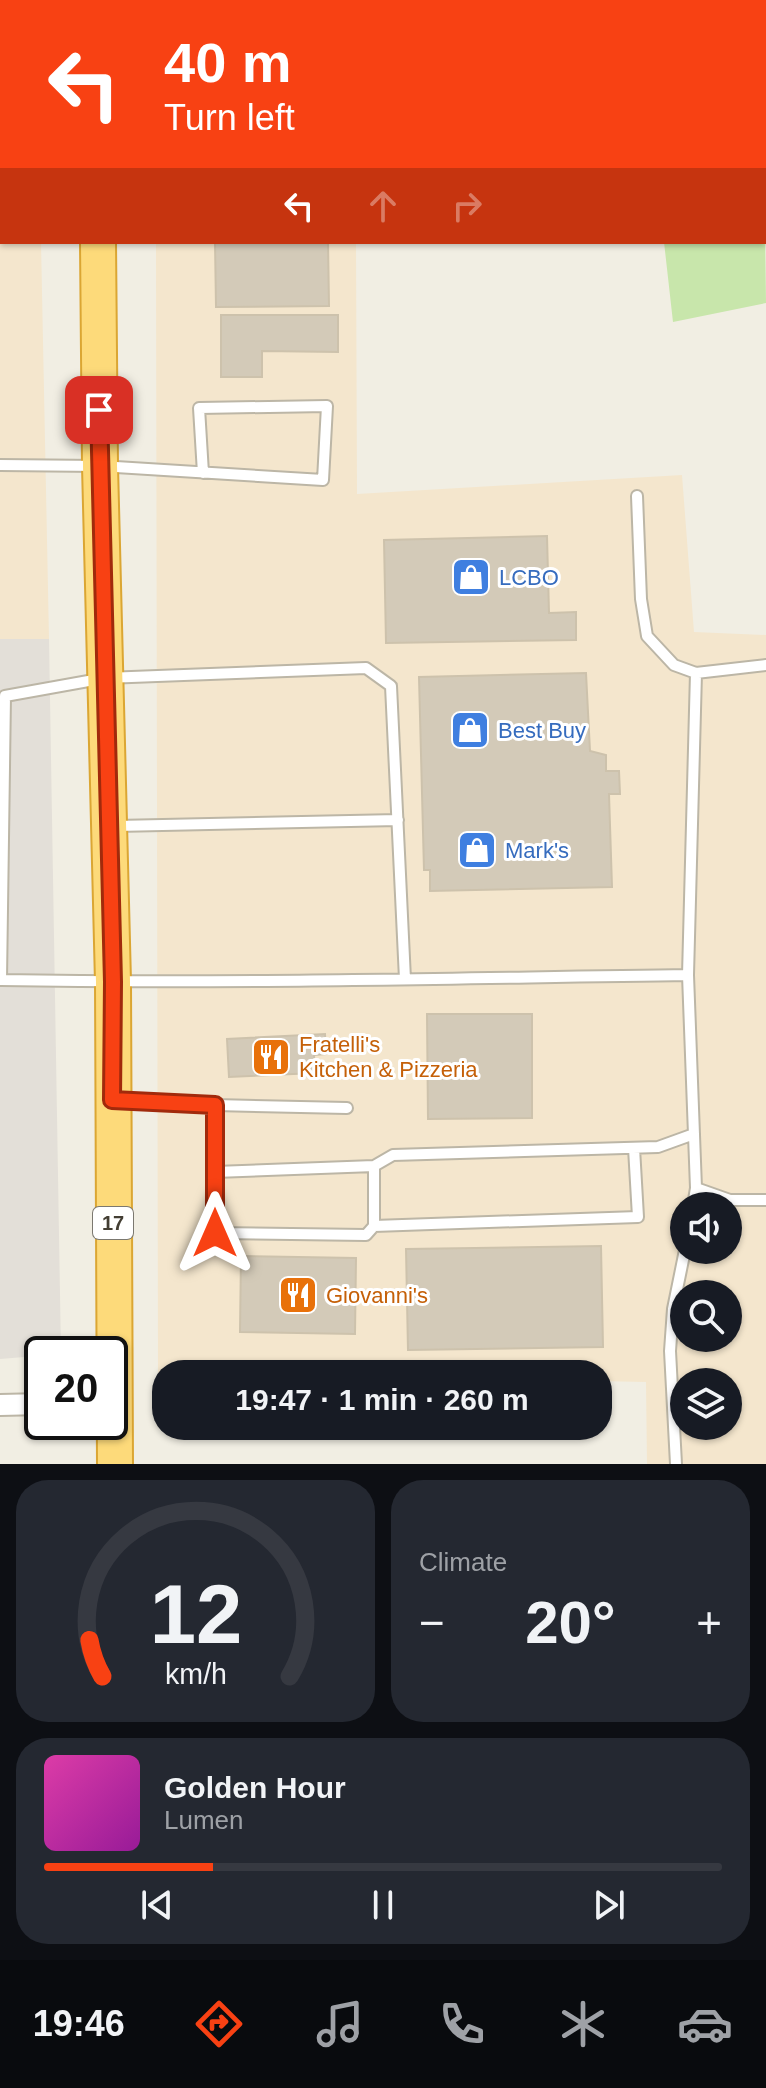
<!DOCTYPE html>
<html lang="en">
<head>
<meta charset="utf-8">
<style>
  :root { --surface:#171b24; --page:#242831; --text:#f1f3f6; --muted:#9ea1a6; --line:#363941; --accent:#f84113 }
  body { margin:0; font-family:Helvetica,sans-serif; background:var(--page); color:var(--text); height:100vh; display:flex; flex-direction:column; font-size:30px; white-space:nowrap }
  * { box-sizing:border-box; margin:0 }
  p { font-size:26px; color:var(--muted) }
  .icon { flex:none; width:44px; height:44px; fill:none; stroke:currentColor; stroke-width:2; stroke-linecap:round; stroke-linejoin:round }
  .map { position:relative; height:1464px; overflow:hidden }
  .details { display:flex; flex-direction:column; gap:16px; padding:16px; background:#0d0f14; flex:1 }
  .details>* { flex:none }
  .top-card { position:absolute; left:0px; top:0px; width:766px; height:244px; box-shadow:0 2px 6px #0004; background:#f84113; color:#fff; overflow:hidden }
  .buttons { position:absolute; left:670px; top:1192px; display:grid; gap:16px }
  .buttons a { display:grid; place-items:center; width:72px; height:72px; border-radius:50%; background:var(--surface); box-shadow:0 2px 6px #0004; font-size:40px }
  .speed { position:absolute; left:24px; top:1336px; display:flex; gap:16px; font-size:40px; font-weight:700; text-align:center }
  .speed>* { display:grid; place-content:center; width:104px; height:104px; border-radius:50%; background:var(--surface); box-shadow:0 2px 6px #0004; line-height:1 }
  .speed .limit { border:4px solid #111; border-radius:12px; background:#fff; color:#111 }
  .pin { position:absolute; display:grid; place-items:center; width:68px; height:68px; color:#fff; margin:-34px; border-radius:16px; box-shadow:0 4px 12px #0006 }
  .me { position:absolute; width:88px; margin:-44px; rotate:0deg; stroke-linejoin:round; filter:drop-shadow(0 0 6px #0008) }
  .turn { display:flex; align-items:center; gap:28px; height:168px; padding:0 32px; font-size:36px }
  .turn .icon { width:104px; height:104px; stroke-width:2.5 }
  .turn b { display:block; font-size:56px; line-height:68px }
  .lanes { display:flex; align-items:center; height:76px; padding:0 32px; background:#0003; justify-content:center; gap:40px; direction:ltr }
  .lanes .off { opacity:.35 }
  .big { font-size:60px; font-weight:600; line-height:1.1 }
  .details .card { flex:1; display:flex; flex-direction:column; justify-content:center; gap:12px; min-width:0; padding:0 28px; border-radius:32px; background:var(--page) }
  .details .dial { align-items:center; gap:0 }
  .dial svg { height:208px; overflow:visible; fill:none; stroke:var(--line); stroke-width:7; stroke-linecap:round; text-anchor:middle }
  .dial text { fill:var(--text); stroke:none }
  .song { display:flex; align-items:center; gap:24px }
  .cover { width:96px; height:96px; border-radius:12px; background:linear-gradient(135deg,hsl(320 70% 55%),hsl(300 70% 35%)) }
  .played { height:8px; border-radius:4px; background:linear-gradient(90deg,var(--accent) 25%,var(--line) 25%) }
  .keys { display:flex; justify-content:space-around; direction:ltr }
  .heat { display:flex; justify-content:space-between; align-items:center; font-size:44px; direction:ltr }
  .details .tiles { flex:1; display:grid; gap:16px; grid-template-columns:1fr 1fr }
  .card:last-child { grid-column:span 2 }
  .trip { position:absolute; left:152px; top:1360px; width:460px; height:80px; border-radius:32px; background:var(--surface); box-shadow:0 2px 6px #0004; font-weight:600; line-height:80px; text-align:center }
  .tab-bar { display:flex; height:128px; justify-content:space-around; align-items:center; background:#090b0e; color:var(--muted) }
  .tab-bar .icon { width:56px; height:56px }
  .tab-bar .on { color:var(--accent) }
  .tab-bar b { font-size:36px; color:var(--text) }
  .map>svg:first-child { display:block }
  .residential { fill:#e5e0d1 }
  .commercial { fill:#f4e6cd; fill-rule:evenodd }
  .industrial { fill:#e3dfd8 }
  .green { fill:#c8e6ab }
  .building { fill:#d3cab8; stroke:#cdc2ac; stroke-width:2 }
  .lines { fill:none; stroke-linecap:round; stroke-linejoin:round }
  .service-casing { stroke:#bcb6a6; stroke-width:14 }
  .minor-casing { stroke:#bcb6a6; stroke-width:24 }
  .trunk-casing { stroke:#dba633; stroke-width:38 }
  .service { stroke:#fff; stroke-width:10 }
  .minor { stroke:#fff; stroke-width:20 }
  .trunk { stroke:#fdda7a; stroke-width:34 }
  .route-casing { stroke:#a12a0c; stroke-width:20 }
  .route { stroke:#f84113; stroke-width:14 }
  .labels { text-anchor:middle; stroke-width:6; stroke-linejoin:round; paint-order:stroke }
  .shield { fill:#fff; stroke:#7b7870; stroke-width:2 }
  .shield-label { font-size:20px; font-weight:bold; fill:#433e33 }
  .shop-label { font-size:22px; fill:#366cbe; stroke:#fff; text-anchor:start }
  .food-label { font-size:22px; fill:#c56008; stroke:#fff; text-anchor:start }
</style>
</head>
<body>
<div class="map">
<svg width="766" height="1464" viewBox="0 0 766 1464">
  <rect width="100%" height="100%" fill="#f1eee3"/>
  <path class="residential" d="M 295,0 L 766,0 L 766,158 L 764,2 Z"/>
  <path class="commercial" d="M 0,0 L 41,0 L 2,2 L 2,242 L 41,242 L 49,639 L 0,639 Z
    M 156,242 L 356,242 L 357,494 L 682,475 L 694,632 L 766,635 L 766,1464 L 647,1464 L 646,1382 L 598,1381 L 598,1374 L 166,1374 L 166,1380 L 158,1380 ZM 684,1206 L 728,1206 L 728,1250 L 684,1250 ZM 684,1294 L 728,1294 L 728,1338 L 684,1338 ZM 684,1382 L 728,1382 L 728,1426 L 684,1426 Z"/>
  <path class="industrial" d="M 0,639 L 49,639 L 61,1354 L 0,1359 Z"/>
  <path class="green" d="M 764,158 L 766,303 L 673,322 L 664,242 L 764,242 Z"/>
  <path class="building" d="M 215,242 L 328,242 L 329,306 L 216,307 Z
    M 221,315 L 338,315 L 338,352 L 262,351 L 262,377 L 221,377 Z
    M 547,536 L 549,613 L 576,612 L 576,640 L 386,643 L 384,540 Z
    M 586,673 L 590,751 L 606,755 L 606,771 L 619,771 L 620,794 L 609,794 L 612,887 L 430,891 L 430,870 L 424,870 L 419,677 Z
    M 427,1014 L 532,1014 L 532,1118 L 428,1119 Z
    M 325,1034 L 326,1054 L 314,1055 L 315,1073 L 229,1077 L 227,1039 Z
    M 601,1246 L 603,1347 L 408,1350 L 406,1249 Z
    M 241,1256 L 356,1258 L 355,1334 L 240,1332 Z"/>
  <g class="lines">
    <g class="service-casing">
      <path id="service" d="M 0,465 L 100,466 L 323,480 L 327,406 L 199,408 L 203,473
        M 637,496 L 641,599 L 647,636 L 674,665 L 696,673 L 766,665
        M 116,826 L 398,820
        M 405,979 L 391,686 L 366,668 L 105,678 L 5,696 L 1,980 C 230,984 459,978 688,975
        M 117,1100 L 215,1105 L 215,1233 L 366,1235 L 374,1226
        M 215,1105 L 347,1108
        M 374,1166 L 374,1226 L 638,1217 L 634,1148
        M 215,1172 L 374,1166 L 393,1155 L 658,1147 L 694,1134
        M 696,1188 L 730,1200 L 766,1200
        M 693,1206 L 696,1188 L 688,975 L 696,673
        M 676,1464 L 670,1351 L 673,1309 L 685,1250"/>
    </g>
    <g class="minor-casing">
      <path id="minor" d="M 0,1405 L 42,1404"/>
    </g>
    <g class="trunk-casing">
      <path id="trunk" d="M 97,0 L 97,2
        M 98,242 L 100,466 L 113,982 L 115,1464"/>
    </g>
    <use href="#service" class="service"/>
    <use href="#minor" class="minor"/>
    <use href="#trunk" class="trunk"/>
  </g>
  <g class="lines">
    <g class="route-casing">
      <path id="route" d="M 99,410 L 113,982 L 112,1100 L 215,1105 L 215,1233"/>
    </g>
    <use href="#route" class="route"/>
  </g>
  <defs>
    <g id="shop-square" transform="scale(2)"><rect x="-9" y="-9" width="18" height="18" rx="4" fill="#3f7fe0" stroke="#fff"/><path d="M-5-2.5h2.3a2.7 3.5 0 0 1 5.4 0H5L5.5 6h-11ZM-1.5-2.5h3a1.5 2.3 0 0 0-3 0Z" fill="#fff"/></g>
    <g id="restaurant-square" transform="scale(2)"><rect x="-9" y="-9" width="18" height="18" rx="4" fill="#e8710a" stroke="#fff"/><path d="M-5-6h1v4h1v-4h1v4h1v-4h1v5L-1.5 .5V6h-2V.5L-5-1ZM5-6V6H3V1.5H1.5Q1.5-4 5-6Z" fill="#fff"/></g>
  </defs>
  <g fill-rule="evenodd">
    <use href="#shop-square" x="471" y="577"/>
    <use href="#shop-square" x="470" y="730"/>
    <use href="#shop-square" x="477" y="850"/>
    <use href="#restaurant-square" x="271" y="1057"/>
    <use href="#restaurant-square" x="298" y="1295"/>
  </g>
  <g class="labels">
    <rect class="shield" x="93" y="1207" width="40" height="32" rx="6"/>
    <g class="shield-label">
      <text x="113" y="1230">17</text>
    </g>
    <g class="shop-label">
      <text x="499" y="585">LCBO</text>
      <text x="498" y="738">Best Buy</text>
      <text x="505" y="858">Mark's</text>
    </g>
    <g class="food-label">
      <text x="299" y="1052">Fratelli's<tspan x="299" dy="25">Kitchen &amp; Pizzeria</tspan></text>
      <text x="326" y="1303">Giovanni's</text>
    </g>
  </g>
</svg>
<div class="buttons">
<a><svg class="icon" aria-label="sound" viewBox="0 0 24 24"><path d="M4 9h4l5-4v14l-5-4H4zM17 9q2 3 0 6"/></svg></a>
<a><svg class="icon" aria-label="search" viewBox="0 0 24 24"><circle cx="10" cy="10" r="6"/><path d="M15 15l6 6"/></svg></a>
<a><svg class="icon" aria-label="layers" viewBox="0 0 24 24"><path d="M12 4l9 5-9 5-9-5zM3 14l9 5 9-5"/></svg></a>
</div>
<div class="speed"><div class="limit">20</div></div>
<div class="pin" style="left:99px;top:410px;background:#d93025"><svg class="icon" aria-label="arrive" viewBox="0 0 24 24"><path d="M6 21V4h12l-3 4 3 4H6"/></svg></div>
<svg class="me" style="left:215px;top:1233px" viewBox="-20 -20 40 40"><path d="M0-17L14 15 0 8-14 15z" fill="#f84113" stroke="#fff" stroke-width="4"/></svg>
<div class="trip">19:47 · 1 min · 260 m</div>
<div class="top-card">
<div class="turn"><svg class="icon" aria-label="left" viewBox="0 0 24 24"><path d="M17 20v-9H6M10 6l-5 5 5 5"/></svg><div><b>40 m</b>Turn left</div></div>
<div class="lanes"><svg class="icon" aria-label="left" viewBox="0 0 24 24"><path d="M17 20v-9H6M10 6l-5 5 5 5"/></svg><svg class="icon off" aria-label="ahead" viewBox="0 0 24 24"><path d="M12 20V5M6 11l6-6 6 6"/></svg><svg class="icon off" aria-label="right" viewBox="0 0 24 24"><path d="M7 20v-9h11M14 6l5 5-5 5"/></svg></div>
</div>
</div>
<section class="details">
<div class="tiles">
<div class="card dial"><svg viewBox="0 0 100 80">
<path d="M14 69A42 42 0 1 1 86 69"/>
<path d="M14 69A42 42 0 0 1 9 55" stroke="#f84113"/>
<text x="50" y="56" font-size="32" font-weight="700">12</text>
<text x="50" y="72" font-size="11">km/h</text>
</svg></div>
<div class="card"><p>Climate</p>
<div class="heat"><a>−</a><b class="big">20°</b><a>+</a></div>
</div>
<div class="card">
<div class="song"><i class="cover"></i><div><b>Golden Hour</b><p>Lumen</p></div></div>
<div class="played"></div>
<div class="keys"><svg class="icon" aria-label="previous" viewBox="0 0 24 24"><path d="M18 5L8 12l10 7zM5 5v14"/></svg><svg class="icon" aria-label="pause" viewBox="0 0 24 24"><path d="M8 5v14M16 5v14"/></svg><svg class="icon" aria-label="next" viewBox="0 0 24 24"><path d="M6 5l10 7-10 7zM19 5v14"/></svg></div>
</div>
</div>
</section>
<nav class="tab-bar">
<b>19:46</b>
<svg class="icon on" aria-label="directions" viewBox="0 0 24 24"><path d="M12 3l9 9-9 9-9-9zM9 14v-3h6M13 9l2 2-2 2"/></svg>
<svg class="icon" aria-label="music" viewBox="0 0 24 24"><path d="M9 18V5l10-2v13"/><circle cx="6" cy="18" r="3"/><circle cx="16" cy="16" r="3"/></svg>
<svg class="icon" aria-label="phone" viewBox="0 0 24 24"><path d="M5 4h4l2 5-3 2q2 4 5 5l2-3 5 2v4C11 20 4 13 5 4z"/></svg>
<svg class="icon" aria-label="climate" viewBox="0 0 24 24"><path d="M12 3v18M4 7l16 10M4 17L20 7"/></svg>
<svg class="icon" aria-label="car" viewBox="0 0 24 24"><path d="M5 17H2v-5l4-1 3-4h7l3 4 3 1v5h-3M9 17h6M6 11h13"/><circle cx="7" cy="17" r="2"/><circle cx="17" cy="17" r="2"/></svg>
</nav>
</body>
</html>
